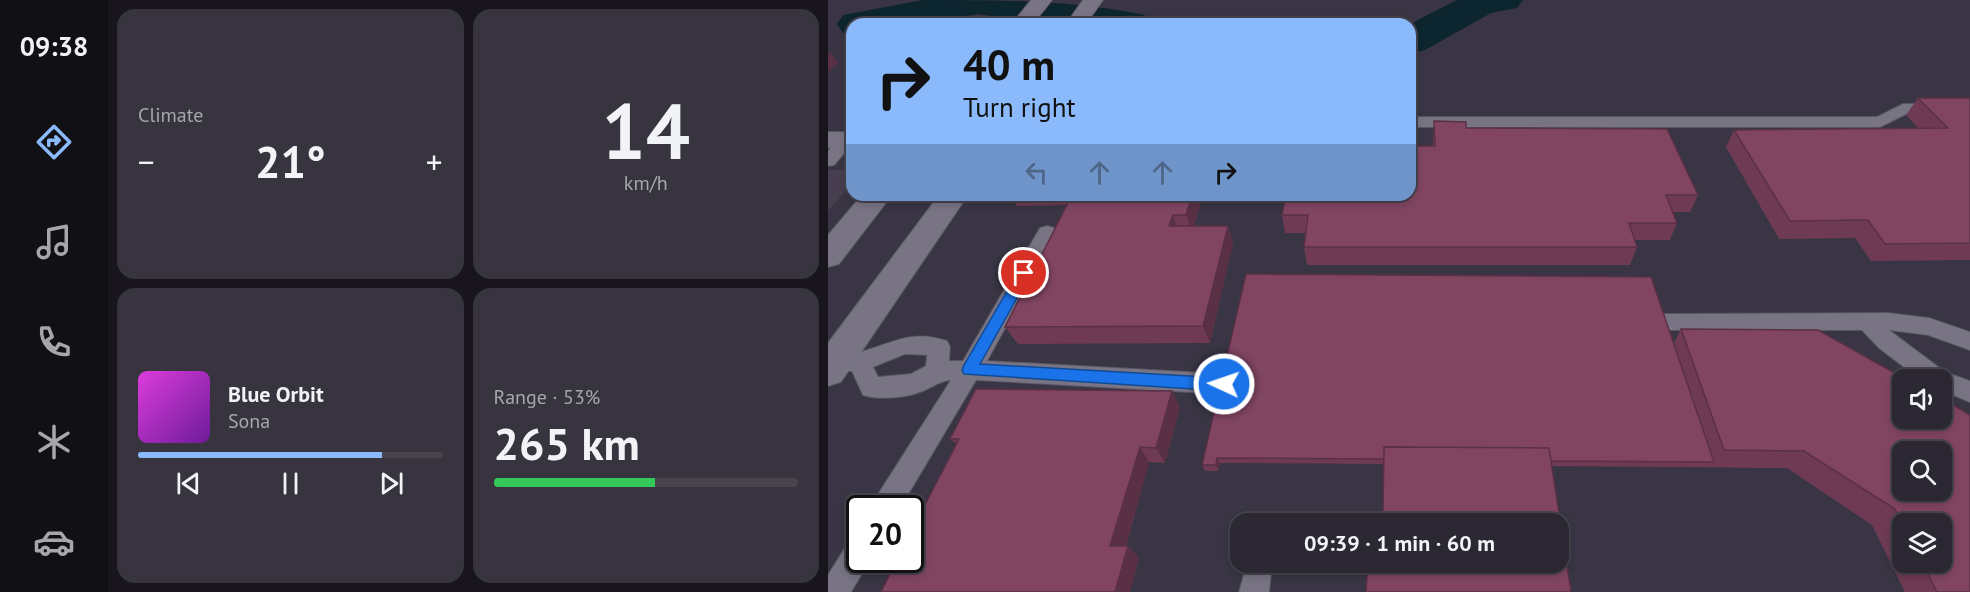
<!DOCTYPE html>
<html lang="en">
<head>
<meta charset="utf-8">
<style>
  :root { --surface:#2b2833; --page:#37343f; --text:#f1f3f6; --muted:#a6a6ac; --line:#47444e; --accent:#8bbafc }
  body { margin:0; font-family:"PT Sans",sans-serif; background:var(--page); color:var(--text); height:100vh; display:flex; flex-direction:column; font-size:22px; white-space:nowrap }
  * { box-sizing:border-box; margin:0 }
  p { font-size:20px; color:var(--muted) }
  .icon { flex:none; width:33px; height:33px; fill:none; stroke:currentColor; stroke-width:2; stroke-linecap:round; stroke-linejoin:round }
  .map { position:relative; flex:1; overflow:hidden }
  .details { display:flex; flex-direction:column; gap:9px; padding:9px; background:#18161c; width:720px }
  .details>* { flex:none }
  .hud { position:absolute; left:18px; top:18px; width:570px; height:183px; border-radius:18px; box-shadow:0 3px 9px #0003,0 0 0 2px var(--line); background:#8bbafc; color:#111; overflow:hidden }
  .buttons { position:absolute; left:1064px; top:369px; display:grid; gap:12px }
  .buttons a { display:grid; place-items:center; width:60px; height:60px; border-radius:12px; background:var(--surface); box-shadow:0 3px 9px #0003,0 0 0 2px var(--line); font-size:30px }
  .speed { position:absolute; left:18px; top:495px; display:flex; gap:12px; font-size:30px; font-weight:700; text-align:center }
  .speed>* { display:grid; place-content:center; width:78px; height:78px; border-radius:50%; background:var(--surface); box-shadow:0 3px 9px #0003,0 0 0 2px var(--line); line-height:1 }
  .speed .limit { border:3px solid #111; border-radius:9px; background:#fff; color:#111 }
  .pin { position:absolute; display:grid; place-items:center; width:51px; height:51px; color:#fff; margin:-26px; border:3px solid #fff; border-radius:50%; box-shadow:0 2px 6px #0007 }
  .me { position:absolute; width:66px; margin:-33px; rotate:273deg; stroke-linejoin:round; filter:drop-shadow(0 0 4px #0008) }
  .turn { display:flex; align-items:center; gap:21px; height:126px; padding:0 18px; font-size:27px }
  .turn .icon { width:78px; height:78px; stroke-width:2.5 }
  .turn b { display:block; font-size:42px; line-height:51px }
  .lanes { display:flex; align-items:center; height:57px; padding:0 18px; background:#0003; justify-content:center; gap:30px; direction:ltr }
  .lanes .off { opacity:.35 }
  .big { font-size:45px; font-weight:800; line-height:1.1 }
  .details .widget { flex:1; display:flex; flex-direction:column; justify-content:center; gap:9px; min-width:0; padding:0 21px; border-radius:18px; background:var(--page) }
  .details .dial { align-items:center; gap:0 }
  .dial b { font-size:78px; line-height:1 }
  .song { display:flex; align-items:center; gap:18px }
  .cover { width:72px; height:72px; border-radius:9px; background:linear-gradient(135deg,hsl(300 70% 55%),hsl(280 70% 35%)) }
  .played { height:6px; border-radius:3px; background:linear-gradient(90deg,var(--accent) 80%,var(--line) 80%) }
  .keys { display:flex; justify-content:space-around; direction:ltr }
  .heat { display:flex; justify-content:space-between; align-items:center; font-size:33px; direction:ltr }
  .charge { height:9px; border-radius:4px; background:linear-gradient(90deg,#34c759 53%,var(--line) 0) }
  .details .tiles { flex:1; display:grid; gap:9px; grid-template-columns:repeat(2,1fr) }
  .trip { position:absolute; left:402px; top:513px; width:339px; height:60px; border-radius:18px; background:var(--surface); box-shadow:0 3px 9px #0003,0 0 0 2px var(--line); font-weight:800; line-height:60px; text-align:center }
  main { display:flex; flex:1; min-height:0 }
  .menu { display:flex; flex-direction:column; width:108px; justify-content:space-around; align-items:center; background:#111014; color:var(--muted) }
  .menu .icon { width:42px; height:42px }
  .menu .on { color:var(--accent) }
  .menu b { font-size:27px; color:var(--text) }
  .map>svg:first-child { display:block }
  .commercial { fill:#473e4f }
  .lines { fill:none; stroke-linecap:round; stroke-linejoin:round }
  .river { fill:#0d252f; fill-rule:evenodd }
  .lane-casing { stroke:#575461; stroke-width:2 }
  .street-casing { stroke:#575461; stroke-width:2 }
  .secondary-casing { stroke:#575461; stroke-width:2 }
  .lane { fill:#787484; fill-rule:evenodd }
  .street { fill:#787484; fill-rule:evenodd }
  .secondary { fill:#787484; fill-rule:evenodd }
  .wall { fill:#6f3b54; fill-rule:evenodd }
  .shaded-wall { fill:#5a3045 }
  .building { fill:#814562; stroke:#5a3045; stroke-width:1.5; fill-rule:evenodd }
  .route { fill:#1a73e8; stroke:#114b97; stroke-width:1.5 }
</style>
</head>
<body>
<main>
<nav class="menu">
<b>09:38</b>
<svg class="icon on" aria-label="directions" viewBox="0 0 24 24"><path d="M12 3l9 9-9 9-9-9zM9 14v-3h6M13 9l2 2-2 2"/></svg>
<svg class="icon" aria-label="music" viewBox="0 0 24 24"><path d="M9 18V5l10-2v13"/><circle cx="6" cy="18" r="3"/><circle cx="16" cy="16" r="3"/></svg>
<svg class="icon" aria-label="phone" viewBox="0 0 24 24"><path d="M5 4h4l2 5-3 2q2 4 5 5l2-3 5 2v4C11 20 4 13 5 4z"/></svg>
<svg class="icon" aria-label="climate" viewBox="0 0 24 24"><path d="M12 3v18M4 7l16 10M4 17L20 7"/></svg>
<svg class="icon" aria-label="car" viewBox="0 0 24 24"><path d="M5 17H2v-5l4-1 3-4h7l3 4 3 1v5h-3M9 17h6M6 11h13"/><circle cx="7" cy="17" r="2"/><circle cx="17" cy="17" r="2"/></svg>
</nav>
<section class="details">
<div class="tiles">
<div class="widget"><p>Climate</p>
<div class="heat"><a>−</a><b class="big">21°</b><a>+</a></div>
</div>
<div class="widget dial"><b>14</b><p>km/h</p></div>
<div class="widget">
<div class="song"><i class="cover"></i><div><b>Blue Orbit</b><p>Sona</p></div></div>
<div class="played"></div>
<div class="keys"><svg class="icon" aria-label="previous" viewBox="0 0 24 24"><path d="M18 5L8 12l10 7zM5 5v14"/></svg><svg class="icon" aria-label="pause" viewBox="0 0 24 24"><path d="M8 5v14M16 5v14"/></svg><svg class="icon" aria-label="next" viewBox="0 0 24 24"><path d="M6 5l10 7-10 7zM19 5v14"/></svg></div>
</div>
<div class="widget"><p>Range · 53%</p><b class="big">265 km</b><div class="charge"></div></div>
</div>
</section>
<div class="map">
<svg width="1142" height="592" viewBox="0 0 1142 592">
  <rect width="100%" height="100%" fill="#393544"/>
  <path class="commercial" d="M 0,170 L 24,170 L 24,184 L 0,211 Z"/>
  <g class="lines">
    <path class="river" d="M 95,0 C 169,0 243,0 316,15 L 322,24 L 218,24 L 150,14 L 96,24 L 24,24 L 24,35 L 15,33 L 9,24 L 15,15 Z
      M 629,0 L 695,0 L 689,8 L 663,13 L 597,50 L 582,54 L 582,24 Z"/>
    <g class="lane-casing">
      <path id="lane" d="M 1142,103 L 1142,113 L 1078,114 L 1052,127 L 582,127 L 582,117 L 1049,117 L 1075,104 Z
        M 19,135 L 24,136 L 24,144 L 6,165 L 0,166 L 0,151 L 13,136 Z
        M 219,226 L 226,228 L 229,233 L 159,361 L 396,374 L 404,377 L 408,384 L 404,391 L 396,394 L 148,380 L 72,508 L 44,508 L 47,499 L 123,380 C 110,381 104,388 92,392 C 77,398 49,400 35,395 L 24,371 L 0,371 L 0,353 C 10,353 23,354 33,352 C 65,343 83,329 119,341 L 122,347 L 121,361 L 135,361 L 212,228 ZM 77,354 L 99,355 L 98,366 L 83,374 L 50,377 L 45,367 Z
        M 1060,313 L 1101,318 L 1142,332 L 1142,350 L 1100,335 L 1061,330 L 1117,372 L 1142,381 L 1142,402 L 1113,390 L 1113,380 L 1093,380 L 1051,348 L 1034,330 L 833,330 L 825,328 L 822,322 L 825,316 L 833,314 Z
        M 32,536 L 32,560 L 42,560 L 23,592 L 0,592 L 0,575 L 22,540 Z
        M 422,562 L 439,564 L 443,574 L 441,592 L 411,592 L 419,564 Z"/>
    </g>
    <g class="street-casing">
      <path id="street" d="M 0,132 L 24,132 L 24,148 L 0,148 Z"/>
    </g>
    <g class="secondary-casing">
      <path id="secondary" d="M 203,0 L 224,0 L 205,24 L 184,24 Z
        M 255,0 L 275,0 L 258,24 L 238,24 Z
        M 34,195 L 64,195 L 11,264 L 0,267 L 0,235 Z
        M 111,195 L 140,195 L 13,382 L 0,386 L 0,343 Z"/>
    </g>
    <use href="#lane" class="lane"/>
    <use href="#street" class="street"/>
    <use href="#secondary" class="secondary"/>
  </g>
  <path class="wall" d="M 1090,98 L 1142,98 L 1142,260 L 1043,261 L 1027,238 L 951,239 L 898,147 L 906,130 L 1090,128 L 1078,115 Z
    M 606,121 L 638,128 L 870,195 L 862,212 L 845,212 L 849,223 L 842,240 L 807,240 L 809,247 L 802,265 L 479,265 L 476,247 L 478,233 L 457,233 L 454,215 L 605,146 Z
    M 183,195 L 375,195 L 366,226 L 400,226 L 405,243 L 382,343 L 190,344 L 177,327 L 239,205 L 189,206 Z
    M 418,274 L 846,343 L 853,329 L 990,330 L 1142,592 L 1077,592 L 1044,525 L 959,468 L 724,466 L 555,516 L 556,464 L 392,463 L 390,471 L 377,471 L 374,465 ZM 1074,524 L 1113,562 L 1074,562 Z
    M 352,407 L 337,463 L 321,462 L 298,546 L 300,546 L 311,558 L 302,592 L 53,592 L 129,444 L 122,439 Z"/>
  <path class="shaded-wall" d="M 2,52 L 10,63 L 0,72 L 0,54 Z
    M 364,195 L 375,195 L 364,232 L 358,215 Z
    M 345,215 L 351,232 L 341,226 Z
    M 400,226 L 405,243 L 382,343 L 375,326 Z
    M 344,391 L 352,407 L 337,463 L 328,448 Z
    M 312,447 L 321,462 L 294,558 L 282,546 Z
    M 389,458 L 392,463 L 390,471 L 388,465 Z
    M 300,546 L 311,558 L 302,592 L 287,592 Z"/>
  <path class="building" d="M 1090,98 L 1142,98 L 1142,243 L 1057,244 L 1040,220 L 962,221 L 906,130 L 1120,128 Z
    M 606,121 L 638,122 L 638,128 L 839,129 L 870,195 L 838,195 L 849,223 L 801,223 L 809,247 L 476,247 L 480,215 L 454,215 L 458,195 L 582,195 L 582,146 L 607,146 Z
    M 244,195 L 364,195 L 358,215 L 345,215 L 341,226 L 400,226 L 375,326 L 177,327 Z
    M 418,274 L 823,277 L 886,462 L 723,461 L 721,448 L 556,447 L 556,459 L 389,458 L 388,465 L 374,465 Z
    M 853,329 L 990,330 L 1079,380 L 1074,380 L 1074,418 L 1113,418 L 1113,398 L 1142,415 L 1142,592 L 1109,592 L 1094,562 L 1113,562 L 1113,524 L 1074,524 L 1067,509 L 976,451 L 896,450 ZM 1074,452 L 1113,452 L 1113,490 L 1074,490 Z
    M 148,389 L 344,391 L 328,448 L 312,447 L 282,546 L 300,546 L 287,592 L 53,592 L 69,560 L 82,560 L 82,534 L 131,439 L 122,439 Z
    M 556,447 L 721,448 L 743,592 L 538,592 L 540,562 L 730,562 L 730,524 L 541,524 L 541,516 L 555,516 Z"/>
  <path class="route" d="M 196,268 L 203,273 L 152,364 L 396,378 L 401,380 L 403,384 L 401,389 L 396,391 L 136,374 L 134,370 L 136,365 L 192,269 Z"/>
</svg>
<div class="buttons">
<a><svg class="icon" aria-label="sound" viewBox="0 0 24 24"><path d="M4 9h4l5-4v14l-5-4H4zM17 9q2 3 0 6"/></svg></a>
<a><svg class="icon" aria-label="search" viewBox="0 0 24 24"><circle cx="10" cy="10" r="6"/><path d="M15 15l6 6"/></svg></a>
<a><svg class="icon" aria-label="layers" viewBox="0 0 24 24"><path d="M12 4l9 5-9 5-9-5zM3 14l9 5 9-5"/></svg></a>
</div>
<div class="speed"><div class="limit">20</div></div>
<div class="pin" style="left:196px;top:273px;background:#d93025"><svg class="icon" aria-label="arrive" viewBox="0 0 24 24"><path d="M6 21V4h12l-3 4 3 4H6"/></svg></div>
<svg class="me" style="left:396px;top:384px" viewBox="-20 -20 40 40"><circle r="17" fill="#1a73e8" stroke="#fff" stroke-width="3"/><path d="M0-11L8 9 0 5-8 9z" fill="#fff"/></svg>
<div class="trip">09:39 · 1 min · 60 m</div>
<div class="hud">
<div class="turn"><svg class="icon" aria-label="right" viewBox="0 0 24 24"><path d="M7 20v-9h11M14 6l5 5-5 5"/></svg><div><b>40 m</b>Turn right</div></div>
<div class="lanes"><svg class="icon off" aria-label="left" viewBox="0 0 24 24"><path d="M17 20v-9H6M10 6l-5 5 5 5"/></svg><svg class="icon off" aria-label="ahead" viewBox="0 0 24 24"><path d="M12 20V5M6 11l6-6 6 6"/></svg><svg class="icon off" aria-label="ahead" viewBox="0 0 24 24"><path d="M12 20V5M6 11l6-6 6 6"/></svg><svg class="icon" aria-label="right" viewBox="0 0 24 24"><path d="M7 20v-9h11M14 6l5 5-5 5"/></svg></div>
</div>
</div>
</main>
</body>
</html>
